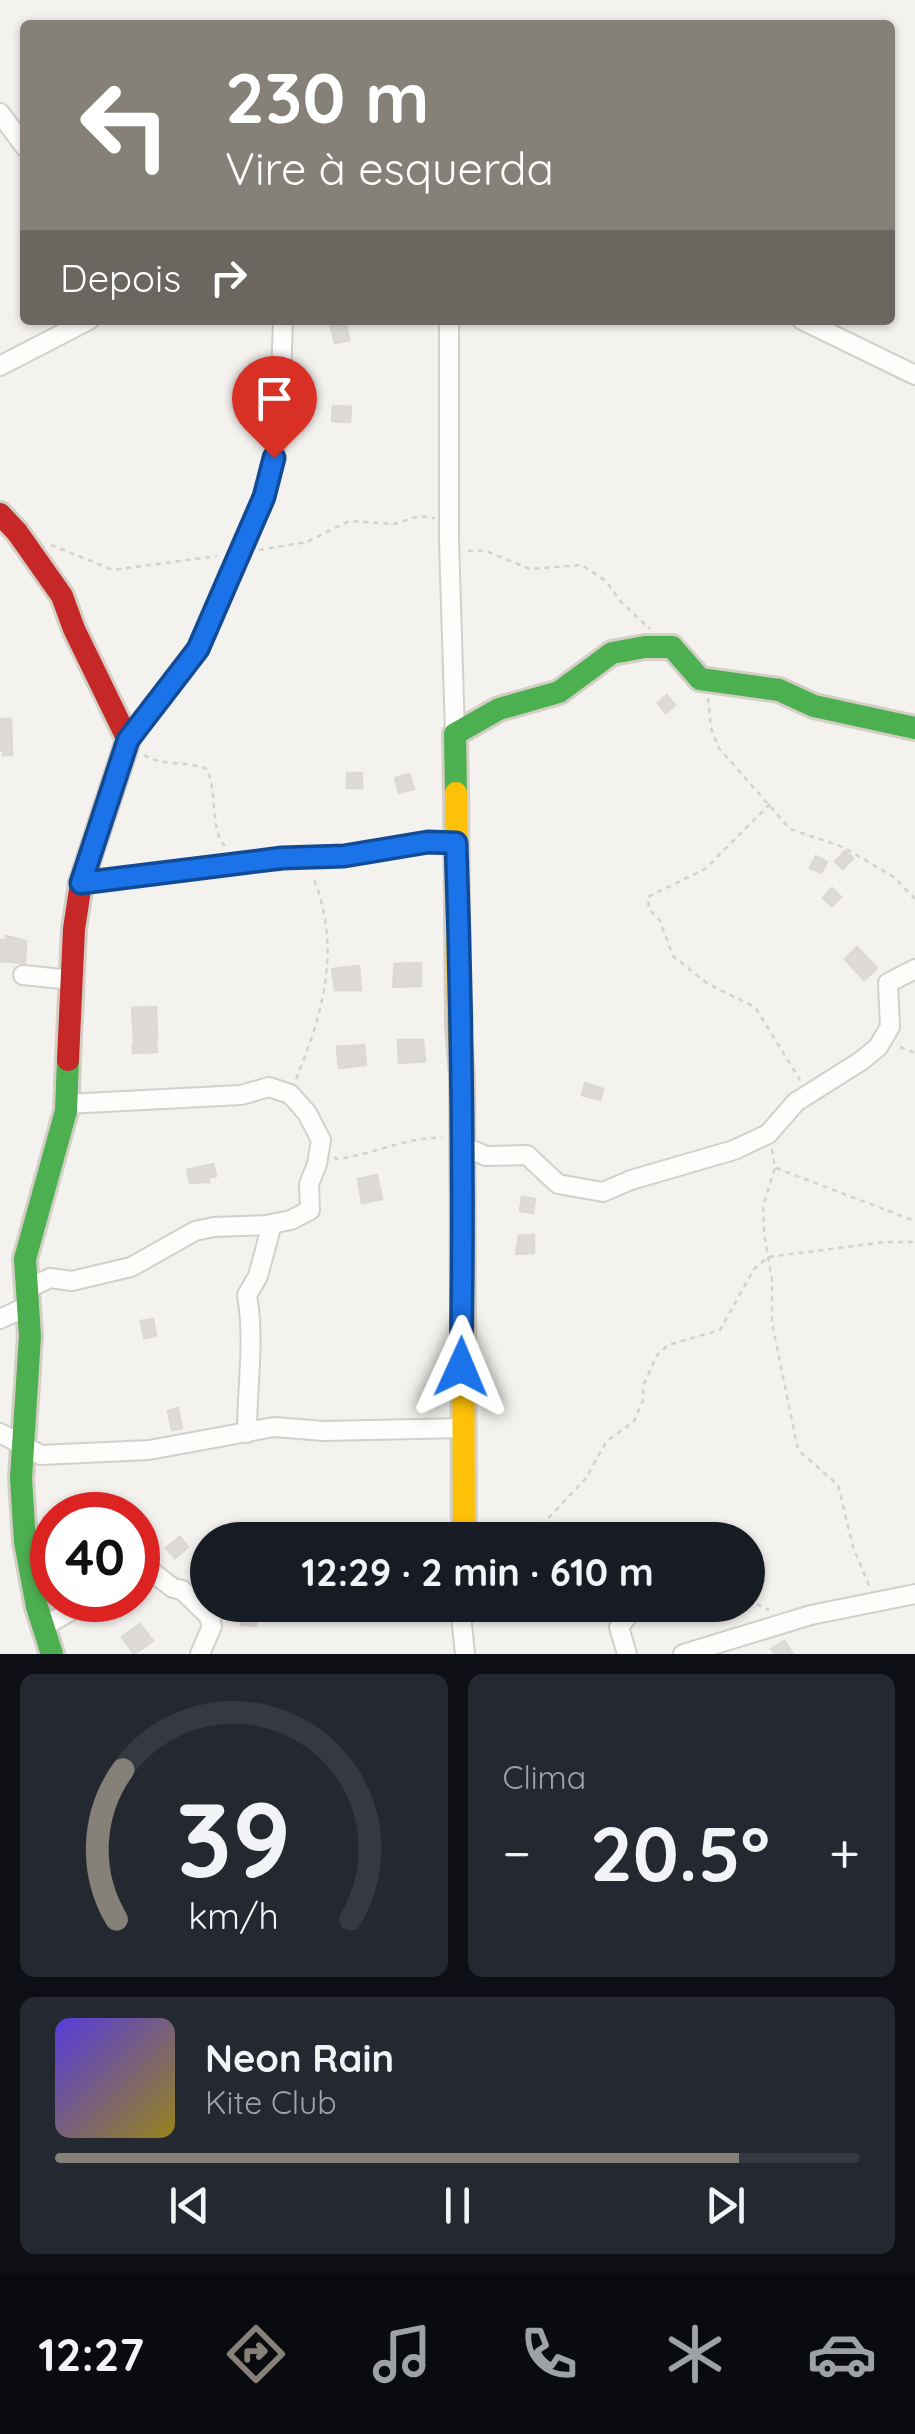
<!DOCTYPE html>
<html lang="pt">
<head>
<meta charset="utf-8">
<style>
  :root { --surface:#171b24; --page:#242831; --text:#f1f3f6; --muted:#9ea1a6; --line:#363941; --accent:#868178 }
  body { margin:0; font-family:Quicksand,sans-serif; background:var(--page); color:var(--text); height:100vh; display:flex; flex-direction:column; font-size:38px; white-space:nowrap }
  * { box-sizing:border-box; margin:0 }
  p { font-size:32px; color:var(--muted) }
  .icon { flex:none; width:55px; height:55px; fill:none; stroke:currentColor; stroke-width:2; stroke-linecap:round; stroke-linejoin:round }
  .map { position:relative; height:1654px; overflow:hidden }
  .sheet { display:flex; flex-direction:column; gap:20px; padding:20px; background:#0d0f14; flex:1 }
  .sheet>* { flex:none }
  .top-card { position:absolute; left:20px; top:20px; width:875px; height:305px; border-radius:10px; box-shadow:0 2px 8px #0004; background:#868178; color:#fff; overflow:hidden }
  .speed { position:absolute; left:30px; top:1492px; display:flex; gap:20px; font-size:50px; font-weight:700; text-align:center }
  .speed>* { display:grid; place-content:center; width:130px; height:130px; border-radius:50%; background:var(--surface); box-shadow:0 2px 8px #0004; line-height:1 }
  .speed .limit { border:15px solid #d22; background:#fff; color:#111 }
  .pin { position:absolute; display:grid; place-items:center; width:85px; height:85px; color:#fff; margin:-102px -42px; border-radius:50% 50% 50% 0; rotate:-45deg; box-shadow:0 0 10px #0007 }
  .pin .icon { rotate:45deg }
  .me { position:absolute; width:110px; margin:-55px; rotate:1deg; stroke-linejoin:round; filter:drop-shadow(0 0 8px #0008) }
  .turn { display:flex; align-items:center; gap:35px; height:210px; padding:0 40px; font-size:45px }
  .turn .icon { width:130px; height:130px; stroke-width:2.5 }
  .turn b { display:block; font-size:70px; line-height:85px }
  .then { display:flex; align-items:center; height:95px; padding:0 40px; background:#0003; gap:20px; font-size:38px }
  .big { font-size:75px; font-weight:700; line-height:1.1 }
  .sheet .tile { flex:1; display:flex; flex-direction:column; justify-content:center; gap:15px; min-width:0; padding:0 35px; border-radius:15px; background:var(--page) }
  .sheet .dial { align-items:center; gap:0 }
  .dial svg { height:260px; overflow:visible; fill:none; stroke:var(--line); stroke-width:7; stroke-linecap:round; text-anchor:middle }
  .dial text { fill:var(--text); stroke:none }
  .song { display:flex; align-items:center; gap:30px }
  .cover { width:120px; height:120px; border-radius:15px; background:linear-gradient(135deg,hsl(250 70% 55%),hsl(50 70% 35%)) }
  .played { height:10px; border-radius:5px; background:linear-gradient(90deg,var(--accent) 85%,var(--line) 85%) }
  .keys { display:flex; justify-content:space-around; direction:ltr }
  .heat { display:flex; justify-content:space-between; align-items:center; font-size:55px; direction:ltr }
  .sheet .tiles { flex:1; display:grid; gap:20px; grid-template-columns:1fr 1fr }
  .tile:last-child { grid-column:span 2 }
  .trip { position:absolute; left:190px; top:1522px; width:575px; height:100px; border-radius:50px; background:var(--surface); box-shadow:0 2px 8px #0004; font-weight:700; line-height:100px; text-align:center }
  .tabs { display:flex; height:160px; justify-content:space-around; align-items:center; background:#090b0e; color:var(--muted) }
  .tabs .icon { width:70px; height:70px }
  .tabs .current { color:var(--accent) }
  .tabs b { font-size:45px; color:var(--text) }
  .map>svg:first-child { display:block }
  .building { fill:#dedbd6; stroke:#dcd9d4; stroke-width:2.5 }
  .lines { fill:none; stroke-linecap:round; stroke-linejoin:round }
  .street-casing { stroke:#d2d0cb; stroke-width:22 }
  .fast-casing { stroke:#d3cfc5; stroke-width:28 }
  .slow-casing { stroke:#d3cfc5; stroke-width:28 }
  .jam-casing { stroke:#d3cfc5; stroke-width:28 }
  .path { stroke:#d3d2cc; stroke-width:2.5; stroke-dasharray:5 5; stroke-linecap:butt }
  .street { stroke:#fdfdfc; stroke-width:18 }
  .fast { stroke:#4caf50; stroke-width:22 }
  .slow { stroke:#ffc107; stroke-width:22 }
  .jam { stroke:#c62828; stroke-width:22 }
  .route-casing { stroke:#114b97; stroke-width:25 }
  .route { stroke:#1a73e8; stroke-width:18 }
</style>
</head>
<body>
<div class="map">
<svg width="915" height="1654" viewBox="0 0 915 1654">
  <rect width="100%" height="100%" fill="#f4f2ee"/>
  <path class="building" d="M 346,324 L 349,340 L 335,343 L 331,327 Z
    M 333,406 L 351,407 L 350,422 L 332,421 Z
    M 667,695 L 675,705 L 666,713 L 658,703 Z
    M 0,719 L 11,719 L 12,755 L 3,755 L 4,751 L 0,751 Z
    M 347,773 L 362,773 L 362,788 L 347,788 Z
    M 409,774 L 414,789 L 399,793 L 395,778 Z
    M 845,851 L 853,858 L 843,869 L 835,862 Z
    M 816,856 L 827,862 L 821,873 L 810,868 Z
    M 832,888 L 841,897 L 832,906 L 823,898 Z
    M 6,936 L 26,941 L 25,963 L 0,961 L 0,940 L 6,940 Z
    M 857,947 L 877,968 L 864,980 L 845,959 Z
    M 421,963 L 421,986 L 393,987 L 395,964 Z
    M 359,966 L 361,990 L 335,990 L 332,969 Z
    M 156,1007 L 157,1040 L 134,1040 L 132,1008 Z
    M 398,1040 L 423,1040 L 425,1061 L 399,1063 Z
    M 156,1042 L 157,1052 L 133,1053 L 133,1043 Z
    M 364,1045 L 366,1065 L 339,1068 L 337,1047 Z
    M 585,1083 L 603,1089 L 600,1100 L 582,1095 Z
    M 213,1164 L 216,1176 L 208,1178 L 209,1182 L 190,1183 L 187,1170 Z
    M 377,1175 L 382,1199 L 362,1203 L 358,1179 Z
    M 522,1197 L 535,1199 L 533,1213 L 520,1211 Z
    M 534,1235 L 534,1253 L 516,1254 L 519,1236 Z
    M 153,1319 L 156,1336 L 144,1338 L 141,1321 Z
    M 178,1408 L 182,1428 L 172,1430 L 168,1411 Z
    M 180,1537 L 188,1547 L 175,1558 L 166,1548 Z
    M 242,1609 L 257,1610 L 256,1626 L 241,1625 Z
    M 140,1624 L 153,1641 L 134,1654 L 122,1637 Z
    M 784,1641 L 793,1654 L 775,1654 L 771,1649 Z"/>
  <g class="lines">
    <g class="street-casing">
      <path id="street" d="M 0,113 L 25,147
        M 449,320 L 449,541 L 455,734
        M 802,320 L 915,375
        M 0,366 L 89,320
        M 128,740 L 197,649 L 263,497 L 274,458 L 280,408 L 283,320
        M 81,883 L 283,858 L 344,857 L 428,842 L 456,843
        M 23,975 L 72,980
        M 461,1145 L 486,1156 L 527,1155 L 558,1184 L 603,1192 L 631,1180 L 734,1150 L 768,1134 L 796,1102 L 861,1061 L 878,1047 L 890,1027 L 888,983 L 915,969
        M 27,1289 L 50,1278 L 72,1281 L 131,1267 L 195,1231 L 214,1227 L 266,1225 L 291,1220 L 310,1210 L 309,1184 L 317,1164 L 321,1140 L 307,1113 L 290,1094 L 269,1087 L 241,1095 L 66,1104
        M 0,1319 L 28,1306
        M 0,1433 L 41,1455 L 149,1450 L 274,1427 L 324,1431 L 463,1428
        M 247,1433 C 247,1386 255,1341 247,1295 L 258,1276 L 272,1224
        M 138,1578 L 151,1571 L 173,1588 L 182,1590 L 208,1615 L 229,1605
        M 460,1605 L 465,1654
        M 43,1627 L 74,1609 L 94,1607 L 98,1600
        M 200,1654 L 212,1626 L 208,1615
        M 627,1654 L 619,1627 L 636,1605
        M 683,1654 L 811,1615 L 915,1594"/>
    </g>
    <g class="fast-casing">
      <path id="fast" d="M 456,793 L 455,734 L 499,709 L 559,692 L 612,653 L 645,647 L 672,647 L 700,679 L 779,690 L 814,706 L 915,728
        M 52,1654 L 37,1607 L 25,1542 L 21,1478 L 30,1336 L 25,1259 L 66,1111 L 68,1060"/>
    </g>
    <g class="slow-casing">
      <path id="slow" d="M 456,793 L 458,1025 L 462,1076 L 464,1540"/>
    </g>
    <g class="jam-casing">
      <path id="jam" d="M 0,514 L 17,532 L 62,596 L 74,629 L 128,740 L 81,883 L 74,929 L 68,1060"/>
    </g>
    <path class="path" d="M 51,545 L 113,570 L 217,556
      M 259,550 L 307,542 L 349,521 L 394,524 L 419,516 L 435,518
      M 468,551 L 486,551 L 530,569 L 582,565 L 606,581 L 620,601 L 650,629
      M 708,698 L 711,728 L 718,747 L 790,829 L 843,847 L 894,877 L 915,899
      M 144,755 C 163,767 186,760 207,769 C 218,793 209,833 227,848
      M 770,804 L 705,869 L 648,897 L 649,909 L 660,921 L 673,956 L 708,984 L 755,1007 L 800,1080
      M 900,1047 L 915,1053
      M 296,1079 C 324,1012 342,944 312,875
      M 772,1149 L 775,1168 L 763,1206 L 764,1233 L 772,1280 L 772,1323 L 790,1411 L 798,1450 L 838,1485 L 853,1547 L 870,1588
      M 334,1157 L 337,1159 C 372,1155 408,1136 442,1138
      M 776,1168 L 915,1221
      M 528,1540 L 586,1478 L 606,1442 L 634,1421 L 643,1400 L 643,1386 L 657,1355 L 668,1345 L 720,1330 L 754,1269 L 768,1257 L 885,1242 L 915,1242
      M 748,1600 L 769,1610"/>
    <use href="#street" class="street"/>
    <use href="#fast" class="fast"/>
    <use href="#slow" class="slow"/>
    <use href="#jam" class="jam"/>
  </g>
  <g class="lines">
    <g class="route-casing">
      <path id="route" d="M 274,458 L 264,497 L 198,649 L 128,740 L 81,883 L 282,858 L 344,856 L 428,842 L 456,843 C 462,1018 464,1192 461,1367"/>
    </g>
    <use href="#route" class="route"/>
  </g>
</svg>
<div class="speed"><div class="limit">40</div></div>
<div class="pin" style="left:274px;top:458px;background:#d93025"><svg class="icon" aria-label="arrive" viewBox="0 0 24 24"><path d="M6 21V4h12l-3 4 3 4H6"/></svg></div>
<svg class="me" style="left:461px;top:1367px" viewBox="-20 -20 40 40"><path d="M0-17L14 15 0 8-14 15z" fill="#1a73e8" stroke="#fff" stroke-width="4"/></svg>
<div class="trip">12:29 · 2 min · 610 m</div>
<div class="top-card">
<div class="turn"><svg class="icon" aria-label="left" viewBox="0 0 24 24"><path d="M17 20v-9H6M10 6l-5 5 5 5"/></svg><div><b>230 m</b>Vire à esquerda</div></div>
<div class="then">Depois<svg class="icon" aria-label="right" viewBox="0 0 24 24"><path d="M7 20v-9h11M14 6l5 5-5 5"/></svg></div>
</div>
</div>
<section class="sheet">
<div class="tiles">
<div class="tile dial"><svg viewBox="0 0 100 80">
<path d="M14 69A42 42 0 1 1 86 69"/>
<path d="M14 69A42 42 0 0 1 16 23" stroke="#868178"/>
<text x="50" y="56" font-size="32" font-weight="700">39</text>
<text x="50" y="72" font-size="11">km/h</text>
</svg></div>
<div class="tile"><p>Clima</p>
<div class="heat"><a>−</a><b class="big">20.5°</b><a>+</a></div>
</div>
<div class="tile">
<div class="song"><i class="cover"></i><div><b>Neon Rain</b><p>Kite Club</p></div></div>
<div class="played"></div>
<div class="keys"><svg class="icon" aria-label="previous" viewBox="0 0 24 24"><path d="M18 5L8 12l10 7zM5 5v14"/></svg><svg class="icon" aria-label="pause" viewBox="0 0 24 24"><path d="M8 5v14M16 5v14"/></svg><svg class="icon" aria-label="next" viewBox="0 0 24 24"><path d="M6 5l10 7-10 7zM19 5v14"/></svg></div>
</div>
</div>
</section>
<nav class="tabs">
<b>12:27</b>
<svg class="icon current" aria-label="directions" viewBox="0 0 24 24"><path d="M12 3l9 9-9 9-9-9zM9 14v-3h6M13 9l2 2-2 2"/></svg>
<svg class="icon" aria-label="music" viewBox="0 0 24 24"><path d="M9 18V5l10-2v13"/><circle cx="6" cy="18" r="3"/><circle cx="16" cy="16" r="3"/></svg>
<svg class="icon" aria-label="phone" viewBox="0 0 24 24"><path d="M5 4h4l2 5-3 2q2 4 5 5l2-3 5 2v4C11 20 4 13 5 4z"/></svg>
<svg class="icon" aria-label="climate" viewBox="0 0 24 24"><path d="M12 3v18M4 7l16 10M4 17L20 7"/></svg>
<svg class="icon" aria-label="car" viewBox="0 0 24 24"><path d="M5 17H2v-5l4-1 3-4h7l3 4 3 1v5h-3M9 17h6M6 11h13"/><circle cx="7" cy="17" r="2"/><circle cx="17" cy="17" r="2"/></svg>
</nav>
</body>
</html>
